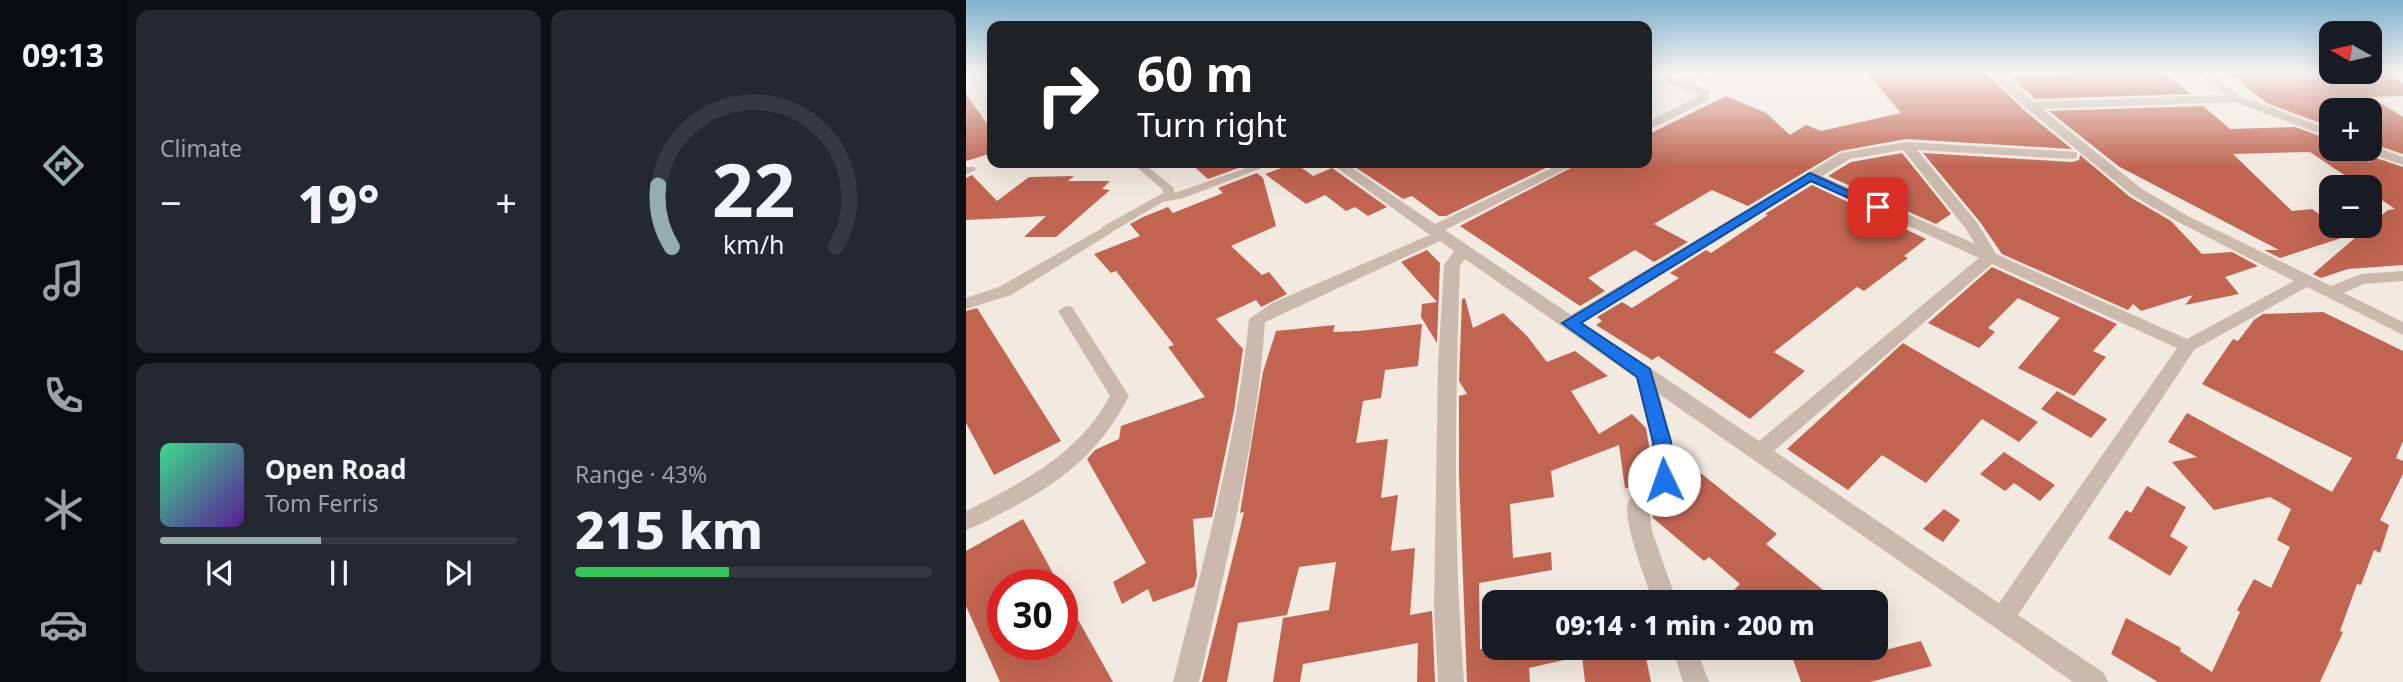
<!DOCTYPE html>
<html lang="en">
<head>
<meta charset="utf-8">
<style>
  :root { --surface:#171b24; --page:#242831; --text:#f1f3f6; --muted:#9ea1a6; --line:#363941; --accent:#94aeaf }
  body { margin:0; font-family:"Noto Sans",sans-serif; background:var(--page); color:var(--text); height:100vh; display:flex; flex-direction:column; font-size:26px; white-space:nowrap }
  * { box-sizing:border-box; margin:0 }
  p { font-size:23px; color:var(--muted) }
  .icon { flex:none; width:38px; height:38px; fill:none; stroke:currentColor; stroke-width:2; stroke-linecap:round; stroke-linejoin:round }
  .map { position:relative; flex:1; overflow:hidden }
  .panel { display:flex; flex-direction:column; gap:10px; padding:10px; background:#0d0f14; width:840px }
  .panel>* { flex:none }
  .guide { position:absolute; left:21px; top:21px; width:665px; height:147px; border-radius:14px; box-shadow:0 7px 28px #0002; background:#202124; color:#fff; overflow:hidden }
  .needle { width:46px; rotate:278deg }
  .tools { position:absolute; left:1353px; top:21px; display:grid; gap:14px }
  .tools a { display:grid; place-items:center; width:63px; height:63px; border-radius:14px; background:var(--surface); box-shadow:0 7px 28px #0002; font-size:35px }
  .speed { position:absolute; left:21px; top:569px; display:flex; gap:14px; font-size:35px; font-weight:700; text-align:center }
  .speed>* { display:grid; place-content:center; width:91px; height:91px; border-radius:50%; background:var(--surface); box-shadow:0 7px 28px #0002; line-height:1 }
  .speed .limit { border:10px solid #d22; background:#fff; color:#111 }
  .pin { position:absolute; display:grid; place-items:center; width:60px; height:60px; color:#fff; margin:-30px; border-radius:14px; box-shadow:0 4px 10px #0006 }
  .me { position:absolute; width:77px; margin:-38px; rotate:357deg; stroke-linejoin:round; filter:drop-shadow(0 0 5px #0008) }
  .turn { display:flex; align-items:center; gap:24px; height:147px; padding:0 35px; font-size:32px }
  .turn .icon { width:91px; height:91px; stroke-width:2.5 }
  .turn b { display:block; font-size:49px; line-height:60px }
  .big { font-size:52px; font-weight:800; line-height:1.1 }
  .panel .widget { flex:1; display:flex; flex-direction:column; justify-content:center; gap:10px; min-width:0; padding:0 24px; border-radius:14px; background:var(--page) }
  .panel .dial { align-items:center; gap:0 }
  .dial svg { height:182px; overflow:visible; fill:none; stroke:var(--line); stroke-width:7; stroke-linecap:round; text-anchor:middle }
  .dial text { fill:var(--text); stroke:none }
  .song { display:flex; align-items:center; gap:21px }
  .cover { width:84px; height:84px; border-radius:10px; background:linear-gradient(135deg,hsl(150 70% 55%),hsl(270 70% 35%)) }
  .played { height:7px; border-radius:4px; background:linear-gradient(90deg,var(--accent) 45%,var(--line) 45%) }
  .keys { display:flex; justify-content:space-around; direction:ltr }
  .heat { display:flex; justify-content:space-between; align-items:center; font-size:38px; direction:ltr }
  .charge { height:10px; border-radius:5px; background:linear-gradient(90deg,#34c759 43%,var(--line) 0) }
  .panel .tiles { flex:1; display:grid; gap:10px; grid-template-columns:repeat(2,1fr) }
  .trip { position:absolute; left:516px; top:590px; width:406px; height:70px; border-radius:14px; background:var(--surface); box-shadow:0 7px 28px #0002; font-weight:800; line-height:70px; text-align:center }
  main { display:flex; flex:1; min-height:0 }
  .dock { display:flex; flex-direction:column; width:126px; justify-content:space-around; align-items:center; background:#090b0e; color:var(--muted) }
  .dock .icon { width:49px; height:49px }
  .dock .current { color:var(--accent) }
  .dock b { font-size:32px; color:var(--text) }
  .map>svg:first-child { display:block }
  .building { fill:#c16551; fill-rule:evenodd }
  .lines { fill:none; stroke-linecap:round; stroke-linejoin:round }
  .service { fill:#cbb9ad; fill-rule:evenodd }
  .minor { fill:#cbb9ad; fill-rule:evenodd }
  .route { fill:#1a73e8; stroke:#114b97; stroke-width:2 }
</style>
</head>
<body>
<main>
<nav class="dock">
<b>09:13</b>
<svg class="icon current" aria-label="directions" viewBox="0 0 24 24"><path d="M12 3l9 9-9 9-9-9zM9 14v-3h6M13 9l2 2-2 2"/></svg>
<svg class="icon" aria-label="music" viewBox="0 0 24 24"><path d="M9 18V5l10-2v13"/><circle cx="6" cy="18" r="3"/><circle cx="16" cy="16" r="3"/></svg>
<svg class="icon" aria-label="phone" viewBox="0 0 24 24"><path d="M5 4h4l2 5-3 2q2 4 5 5l2-3 5 2v4C11 20 4 13 5 4z"/></svg>
<svg class="icon" aria-label="climate" viewBox="0 0 24 24"><path d="M12 3v18M4 7l16 10M4 17L20 7"/></svg>
<svg class="icon" aria-label="car" viewBox="0 0 24 24"><path d="M5 17H2v-5l4-1 3-4h7l3 4 3 1v5h-3M9 17h6M6 11h13"/><circle cx="7" cy="17" r="2"/><circle cx="17" cy="17" r="2"/></svg>
</nav>
<section class="panel">
<div class="tiles">
<div class="widget"><p>Climate</p>
<div class="heat"><a>−</a><b class="big">19°</b><a>+</a></div>
</div>
<div class="widget dial"><svg viewBox="0 0 100 80">
<path d="M14 69A42 42 0 1 1 86 69"/>
<path d="M14 69A42 42 0 0 1 8 42" stroke="#94aeaf"/>
<text x="50" y="56" font-size="32" font-weight="700">22</text>
<text x="50" y="72" font-size="11">km/h</text>
</svg></div>
<div class="widget">
<div class="song"><i class="cover"></i><div><b>Open Road</b><p>Tom Ferris</p></div></div>
<div class="played"></div>
<div class="keys"><svg class="icon" aria-label="previous" viewBox="0 0 24 24"><path d="M18 5L8 12l10 7zM5 5v14"/></svg><svg class="icon" aria-label="pause" viewBox="0 0 24 24"><path d="M8 5v14M16 5v14"/></svg><svg class="icon" aria-label="next" viewBox="0 0 24 24"><path d="M6 5l10 7-10 7zM19 5v14"/></svg></div>
</div>
<div class="widget"><p>Range · 43%</p><b class="big">215 km</b><div class="charge"></div></div>
</div>
</section>
<div class="map">
<svg width="1437" height="682" viewBox="0 0 1437 682">
  <rect width="100%" height="100%" fill="#f2e9e1"/>
  <path class="building" d="M 901,73 L 1020,73 L 1059,111 L 1106,149 L 940,139 L 874,151 L 782,206 L 746,190 L 688,224 L 722,242 L 688,262 L 669,250 L 622,278 L 639,291 L 614,306 L 494,226 L 614,163 L 681,163 L 681,135 L 760,96 L 800,113 L 824,135 L 840,125 L 855,131 L 935,113 Z
    M 1107,73 L 1200,73 L 1224,94 L 1069,99 L 1044,76 Z
    M 1262,73 L 1421,73 L 1437,83 L 1437,96 L 1405,97 L 1437,117 L 1437,154 L 1404,143 L 1404,110 L 1365,110 L 1365,127 L 1301,103 Z
    M 0,94 L 26,131 L 26,153 L 0,161 Z
    M 1237,106 L 1264,129 L 1329,127 L 1365,140 L 1365,149 L 1404,162 L 1404,156 L 1437,167 L 1437,265 L 1382,269 L 1355,278 L 1347,274 L 1397,231 L 1314,258 L 1298,250 L 1313,250 L 1152,166 L 1156,169 L 1083,111 ZM 1344,152 L 1396,187 L 1404,187 L 1404,192 L 1429,209 L 1422,210 L 1401,227 L 1365,226 L 1365,214 L 1353,214 L 1346,209 L 1326,211 L 1267,154 Z
    M 936,153 L 985,214 L 970,224 L 862,176 L 885,162 Z
    M 957,153 L 1106,162 L 1113,160 L 1114,155 L 1164,197 L 1205,221 L 1236,254 L 1266,252 L 1292,266 L 1259,277 L 1273,294 L 1219,305 L 1227,295 L 1175,311 L 1167,304 L 1162,310 L 1036,254 L 1014,222 Z
    M 224,163 L 279,163 L 281,165 L 242,179 Z
    M 329,163 L 347,176 L 366,168 L 421,207 L 402,216 L 389,207 L 380,211 L 359,195 L 340,204 L 299,174 Z
    M 383,163 L 590,163 L 480,216 L 473,216 L 446,196 L 437,199 Z
    M 291,173 L 297,178 L 310,226 L 265,246 L 296,275 L 303,272 L 321,294 L 295,307 L 290,300 L 250,319 L 277,349 L 268,411 L 246,517 L 227,519 L 231,576 L 228,587 L 187,602 L 182,589 L 156,604 L 147,582 L 180,563 L 121,459 L 129,450 L 153,439 L 155,426 L 239,397 L 202,347 L 208,345 L 150,271 L 145,273 L 128,254 L 174,236 L 164,224 L 177,217 L 202,207 L 207,213 L 257,193 L 252,188 Z
    M 6,175 L 31,201 L 63,177 L 108,176 L 102,181 L 144,181 L 136,189 L 144,190 L 90,237 L 58,237 L 80,216 L 0,220 L 0,178 Z
    M 846,185 L 960,239 L 938,256 L 942,258 L 898,291 L 891,287 L 808,352 L 839,371 L 784,419 L 692,356 L 686,360 L 630,325 L 636,321 L 631,317 L 656,302 L 666,308 L 713,278 L 704,273 L 740,250 L 745,253 L 802,215 L 799,214 Z
    M 461,250 L 474,263 L 471,343 L 455,317 L 456,304 L 471,302 L 435,262 Z
    M 1026,267 L 1151,324 L 1127,351 L 1140,357 L 1108,396 L 1052,368 L 1094,318 L 1052,298 L 1022,328 L 1029,332 L 1013,348 L 962,323 Z
    M 499,298 L 507,328 L 537,313 L 561,336 L 581,362 L 609,351 L 642,376 L 605,391 L 633,434 L 666,414 L 680,428 L 683,446 L 684,476 L 671,487 L 659,488 L 653,445 L 585,471 L 588,497 L 544,504 L 547,558 L 585,552 L 586,570 L 513,583 L 514,649 L 617,648 L 617,653 L 644,648 L 678,648 L 685,682 L 619,682 L 616,656 L 563,668 L 564,682 L 501,682 L 493,474 L 493,396 L 501,394 L 493,381 L 496,299 Z
    M 11,308 L 95,441 L 28,475 L 0,423 L 0,311 Z
    M 1357,312 L 1437,351 L 1437,441 L 1430,458 L 1437,461 L 1437,474 L 1414,520 L 1423,525 L 1414,553 L 1408,550 L 1395,585 L 1391,584 L 1374,631 L 1377,632 L 1354,682 L 1192,682 L 1145,654 L 1160,618 L 1215,648 L 1214,651 L 1246,672 L 1274,612 L 1271,610 L 1288,579 L 1305,588 L 1324,547 L 1311,540 L 1325,509 L 1304,497 L 1248,510 L 1206,462 L 1231,457 L 1202,442 L 1221,413 L 1366,492 L 1386,458 L 1236,384 L 1267,339 L 1272,341 L 1288,320 L 1297,314 Z
    M 456,324 L 452,366 L 419,370 L 415,398 L 397,401 L 390,443 L 422,439 L 415,498 L 432,495 L 425,551 L 449,548 L 444,615 L 466,611 L 469,682 L 451,682 L 452,643 L 337,664 L 334,682 L 307,682 L 317,618 L 363,610 L 370,562 L 333,567 L 321,615 L 272,623 L 261,682 L 236,682 L 278,512 L 274,513 L 297,372 L 310,331 L 369,325 L 367,332 L 393,331 Z
    M 937,343 L 1072,422 L 1053,442 L 1016,419 L 960,483 L 916,455 L 882,490 L 821,449 Z
    M 1091,391 L 1141,419 L 1125,438 L 1075,409 Z
    M 1038,452 L 1089,485 L 1074,501 L 1048,483 L 1039,491 L 1014,474 Z
    M 732,471 L 811,534 L 800,544 L 872,602 L 756,602 L 774,584 L 743,557 L 738,561 L 687,518 L 686,510 Z
    M 1181,486 L 1220,507 L 1204,536 L 1222,547 L 1204,576 L 1142,538 L 1160,510 L 1165,513 Z
    M 978,509 L 994,520 L 977,542 L 957,529 Z
    M 57,519 L 93,584 L 37,584 L 37,644 L 96,644 L 96,591 L 147,682 L 34,682 L 0,606 L 0,551 Z
    M 955,641 L 966,666 L 904,682 L 835,682 L 823,648 L 900,648 L 903,654 Z"/>
  <g class="lines">
    <path class="service" d="M 166,163 L 177,163 L 207,187 L 209,193 L 294,163 L 306,164 L 218,198 L 197,202 L 144,233 L 136,233 L 136,227 L 197,193 L 197,190 Z"/>
    <path class="minor" d="M 684,73 C 696,73 710,80 719,78 C 733,77 745,73 760,73 L 726,83 L 743,91 L 743,100 L 681,131 L 681,122 L 733,96 Z
      M 1023,73 L 1036,73 L 1068,102 L 1259,95 L 1232,73 L 1245,73 L 1274,96 L 1365,130 L 1365,138 L 1269,102 L 1076,109 L 1176,189 L 1222,216 L 1365,286 L 1395,274 L 1437,271 L 1437,281 L 1398,284 L 1378,293 L 1437,322 L 1437,335 L 1341,287 L 1228,350 L 1052,615 L 1138,673 L 1142,682 L 1107,682 L 693,394 L 706,442 L 708,480 L 683,507 L 686,531 L 711,602 L 687,602 C 681,583 654,516 663,500 C 668,491 680,484 687,477 L 686,442 L 670,378 L 499,259 L 494,265 C 489,404 487,544 498,682 L 472,682 L 468,607 L 472,365 L 478,265 L 488,251 L 474,241 L 299,322 C 291,444 260,562 233,682 L 207,682 C 237,562 271,443 283,319 L 306,303 L 464,235 L 364,163 L 379,163 L 469,224 L 596,163 L 612,163 L 479,230 L 605,315 L 875,153 L 940,142 L 1111,152 L 1111,158 L 1106,159 L 951,150 L 1012,224 L 1030,254 L 1221,339 L 1328,281 L 1212,222 L 1166,195 L 1061,109 ZM 937,150 L 1000,229 L 1009,244 L 856,176 L 884,159 ZM 846,182 L 1013,258 L 793,441 L 617,323 ZM 1026,264 L 1211,348 L 1033,603 L 808,451 Z
      M 1404,145 L 1437,157 L 1437,165 L 1399,152 L 1398,149 L 1404,149 Z
      M 0,167 L 8,167 L 10,170 L 0,175 Z
      M 140,226 L 145,227 L 147,230 L 145,233 L 45,295 L 0,309 L 0,298 L 33,287 Z
      M 100,306 L 106,307 L 163,396 C 134,452 99,479 44,509 C 29,516 15,525 0,530 L 0,511 C 57,482 113,454 144,396 L 92,311 Z
      M 706,648 L 730,648 L 743,682 L 717,682 Z"/>
  </g>
  <linearGradient id="sky" x2="0" y2="1"><stop stop-color="#7fb2d1"/><stop offset="0.43" stop-color="#f9f5f2"/><stop offset="1" stop-color="#f9f5f2" stop-opacity="0"/></linearGradient>
  <rect width="1437" height="168" fill="url(#sky)"/>
  <path class="route" d="M 844,173 L 918,207 L 912,211 L 907,209 L 845,181 L 615,323 L 684,369 L 705,442 L 708,480 L 705,485 L 698,488 L 692,485 L 689,480 L 687,442 L 671,377 L 596,323 Z"/>
</svg>
<div class="tools">
<a><svg class="needle" viewBox="-14 -14 28 28"><path d="M0-13l5 13h-10z" fill="#e53935"/><path d="M0 13l5-13h-10z" fill="#9ea1a6"/></svg></a>
<a>+</a>
<a>−</a>
</div>
<div class="speed"><div class="limit">30</div></div>
<div class="pin" style="left:912px;top:207px;background:#d93025"><svg class="icon" aria-label="arrive" viewBox="0 0 24 24"><path d="M6 21V4h12l-3 4 3 4H6"/></svg></div>
<svg class="me" style="left:698px;top:480px" viewBox="-20 -20 40 40"><circle r="19" fill="#fff"/><path d="M0-13L10 11 0 6-10 11z" fill="#1a73e8"/></svg>
<div class="trip">09:14 · 1 min · 200 m</div>
<div class="guide">
<div class="turn"><svg class="icon" aria-label="right" viewBox="0 0 24 24"><path d="M7 20v-9h11M14 6l5 5-5 5"/></svg><div><b>60 m</b>Turn right</div></div>
</div>
</div>
</main>
</body>
</html>
